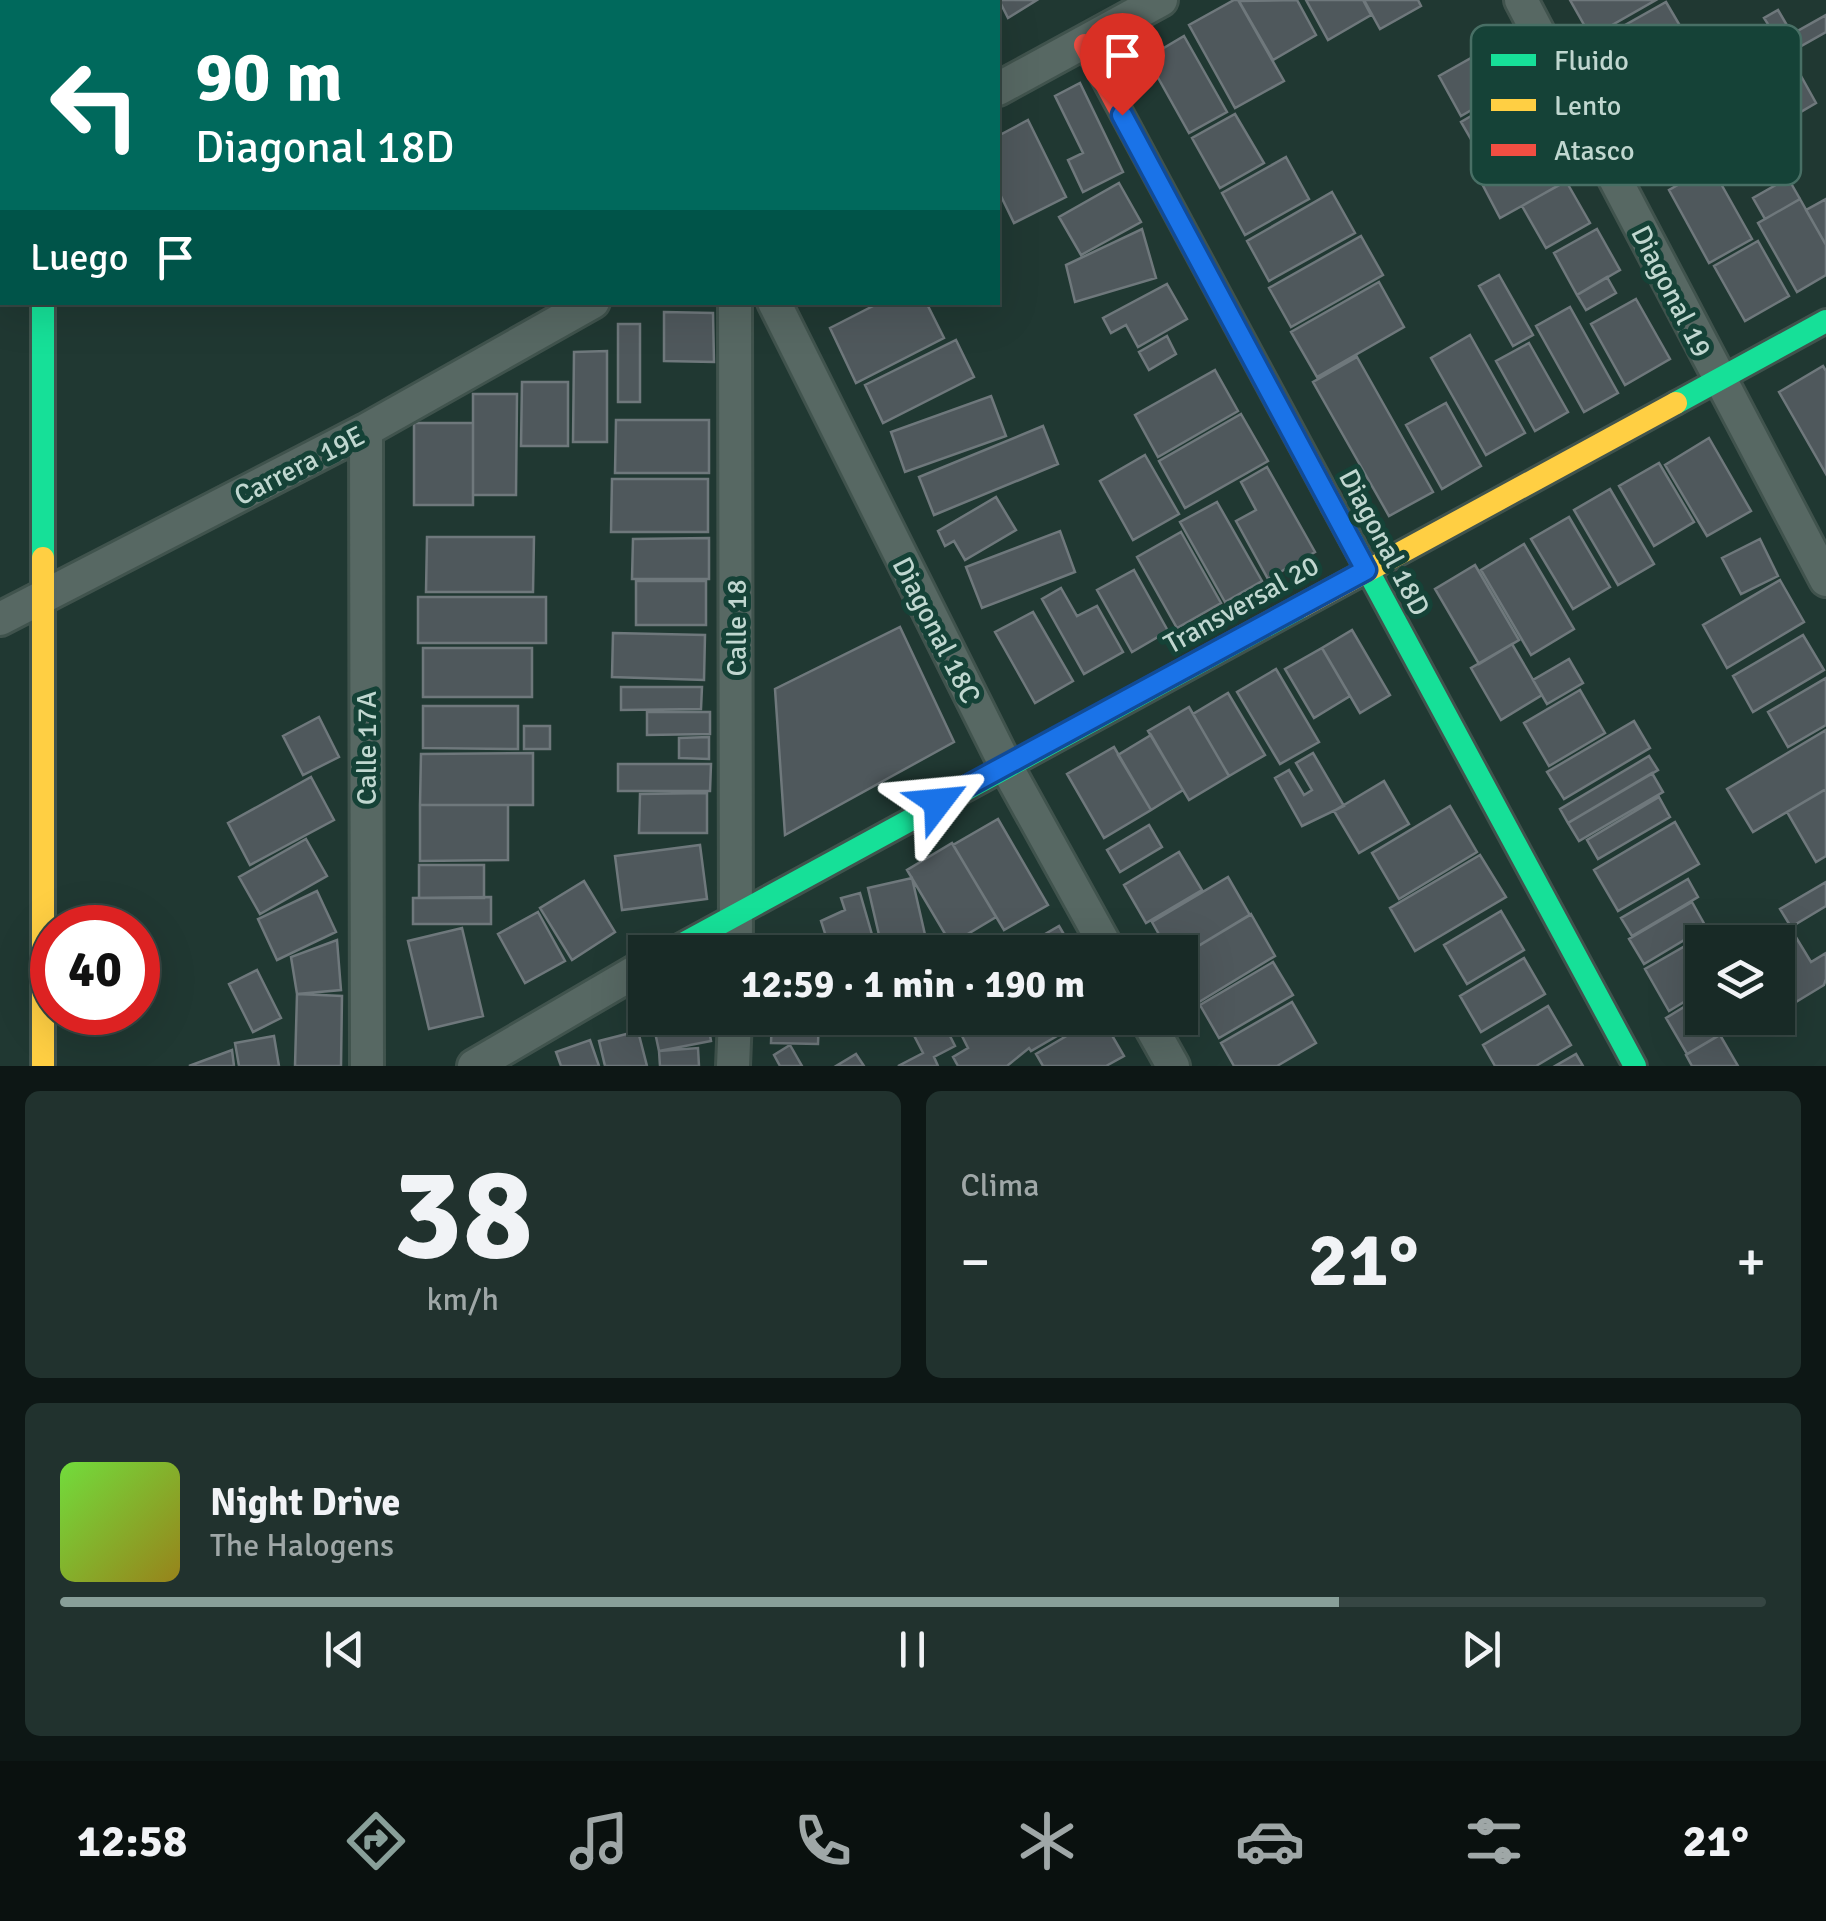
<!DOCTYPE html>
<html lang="es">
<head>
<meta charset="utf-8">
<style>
  :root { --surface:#182a26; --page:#21322e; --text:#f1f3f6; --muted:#9fa7a7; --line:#364643; --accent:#889f99 }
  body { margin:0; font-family:Signika,sans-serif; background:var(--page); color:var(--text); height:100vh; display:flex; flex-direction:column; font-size:38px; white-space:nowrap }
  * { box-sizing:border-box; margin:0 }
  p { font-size:32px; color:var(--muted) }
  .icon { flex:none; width:55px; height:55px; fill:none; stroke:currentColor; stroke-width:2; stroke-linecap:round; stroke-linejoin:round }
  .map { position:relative; height:1066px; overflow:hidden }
  .side { display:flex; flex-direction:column; gap:25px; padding:25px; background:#0d1715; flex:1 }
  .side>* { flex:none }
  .hud { position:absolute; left:0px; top:0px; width:1000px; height:305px; box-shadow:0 10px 40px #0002,0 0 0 2px var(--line); background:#00695c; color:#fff; overflow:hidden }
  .tools { position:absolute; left:1685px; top:925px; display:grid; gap:20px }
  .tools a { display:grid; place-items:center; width:110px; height:110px; border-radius:0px; background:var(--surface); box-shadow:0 10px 40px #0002,0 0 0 2px var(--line); font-size:50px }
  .speed { position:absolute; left:30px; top:905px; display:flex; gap:20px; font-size:50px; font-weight:700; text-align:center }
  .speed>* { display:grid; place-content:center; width:130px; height:130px; border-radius:50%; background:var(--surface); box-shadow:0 10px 40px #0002,0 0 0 2px var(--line); line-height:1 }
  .speed .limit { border:15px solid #d22; background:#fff; color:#111 }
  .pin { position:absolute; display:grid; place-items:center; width:85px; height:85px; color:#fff; margin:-102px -42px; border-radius:50% 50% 50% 0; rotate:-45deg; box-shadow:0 0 10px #0007 }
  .pin .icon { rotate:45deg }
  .me { position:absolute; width:110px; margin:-55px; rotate:61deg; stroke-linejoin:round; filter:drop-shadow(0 0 8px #0008) }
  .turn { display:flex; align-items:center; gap:35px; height:210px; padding:0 30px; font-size:45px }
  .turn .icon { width:130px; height:130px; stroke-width:2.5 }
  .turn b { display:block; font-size:70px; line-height:85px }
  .then { display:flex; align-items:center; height:95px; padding:0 30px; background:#0003; gap:20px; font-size:38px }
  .big { font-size:75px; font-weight:800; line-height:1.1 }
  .side .card { flex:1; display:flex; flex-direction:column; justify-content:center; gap:15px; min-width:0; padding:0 35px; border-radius:15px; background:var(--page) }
  .side .dial { align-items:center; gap:0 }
  .dial b { font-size:130px; line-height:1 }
  .song { display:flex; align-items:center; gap:30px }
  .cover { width:120px; height:120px; border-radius:15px; background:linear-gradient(135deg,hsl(100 70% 55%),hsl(50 70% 35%)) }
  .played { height:10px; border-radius:5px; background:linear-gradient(90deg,var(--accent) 75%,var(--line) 75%) }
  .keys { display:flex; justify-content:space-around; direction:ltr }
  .heat { display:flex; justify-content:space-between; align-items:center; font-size:55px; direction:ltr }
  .side .tiles { flex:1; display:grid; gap:25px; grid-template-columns:1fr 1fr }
  .card:last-child { grid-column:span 2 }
  .trip { position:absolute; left:628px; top:935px; width:570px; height:100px; border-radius:0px; background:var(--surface); box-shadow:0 10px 40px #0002,0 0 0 2px var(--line); font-weight:800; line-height:100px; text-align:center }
  .dock { display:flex; height:160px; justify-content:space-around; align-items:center; background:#0a110f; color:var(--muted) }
  .dock .icon { width:70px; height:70px }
  .dock .current { color:var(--accent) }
  .dock b { font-size:45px; color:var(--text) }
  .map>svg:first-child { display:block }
  .building { fill:#4f585c; stroke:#6f787c; stroke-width:2.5 }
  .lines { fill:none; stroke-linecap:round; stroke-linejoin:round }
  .street-casing { stroke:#40534d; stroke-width:38 }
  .fast-casing { stroke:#40534d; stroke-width:28 }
  .slow-casing { stroke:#40534d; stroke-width:28 }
  .jam-casing { stroke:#40534d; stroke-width:28 }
  .street { stroke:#576863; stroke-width:32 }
  .fast { stroke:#16e098; stroke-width:22 }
  .slow { stroke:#ffcf43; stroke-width:22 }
  .jam { stroke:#f24e42; stroke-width:22 }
  .route-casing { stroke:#114b97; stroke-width:25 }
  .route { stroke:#1a73e8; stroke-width:18 }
  .labels { text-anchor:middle; stroke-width:10; stroke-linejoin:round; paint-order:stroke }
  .street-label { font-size:28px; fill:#c0d7d0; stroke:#154237 }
  .key { fill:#154237; stroke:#486f65; stroke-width:2.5 }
  .key-label { font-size:28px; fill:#c0d7d0 }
</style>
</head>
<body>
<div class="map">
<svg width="1826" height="1066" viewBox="0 0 1826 1066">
  <rect width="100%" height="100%" fill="#203832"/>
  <path class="building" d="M 999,0 L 1037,0 L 1008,18 Z
    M 1234,0 L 1238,0 L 1284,81 L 1235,108 L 1189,25 Z
    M 1297,0 L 1316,35 L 1273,60 L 1239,1 Z
    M 1306,0 L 1363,0 L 1371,15 L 1328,40 Z
    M 1364,0 L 1418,0 L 1421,6 L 1380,29 Z
    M 1570,0 L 1656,0 L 1591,37 Z
    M 1666,2 L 1689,41 L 1625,78 L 1615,60 L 1607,65 L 1595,42 Z
    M 1778,10 L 1792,34 L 1826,15 L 1826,32 L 1787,54 L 1764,18 Z
    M 1184,36 L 1227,112 L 1189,133 L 1147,58 Z
    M 1496,44 L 1518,83 L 1461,116 L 1439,76 Z
    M 1791,58 L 1816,103 L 1775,127 L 1750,81 Z
    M 1080,83 L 1123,172 L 1083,192 L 1068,160 L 1083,153 L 1055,96 Z
    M 1519,88 L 1544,134 L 1487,167 L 1461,122 Z
    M 1235,114 L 1264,163 L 1220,188 L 1192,138 Z
    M 1028,120 L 1066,197 L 1014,223 L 998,190 L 998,136 Z
    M 1541,143 L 1563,183 L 1500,218 L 1479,178 Z
    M 1286,157 L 1309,199 L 1245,235 L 1222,193 Z
    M 1711,166 L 1752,239 L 1709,263 L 1669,190 Z
    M 1788,178 L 1800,199 L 1765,219 L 1753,198 Z
    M 1566,181 L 1590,223 L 1546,248 L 1522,206 Z
    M 1119,183 L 1141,222 L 1081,255 L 1059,217 Z
    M 1332,192 L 1355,233 L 1269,281 L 1247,241 Z
    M 1800,199 L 1826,245 L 1826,275 L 1797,292 L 1758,223 Z
    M 1826,199 L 1826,245 L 1806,210 Z
    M 1142,229 L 1156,278 L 1075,302 L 1066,265 Z
    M 1597,229 L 1620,270 L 1577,295 L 1554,253 Z
    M 1361,236 L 1383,275 L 1291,327 L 1269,288 Z
    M 1758,241 L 1789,296 L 1745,321 L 1714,266 Z
    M 1499,275 L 1533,335 L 1513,346 L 1479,286 Z
    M 1607,277 L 1616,293 L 1586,310 L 1577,295 Z
    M 1379,282 L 1404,327 L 1317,377 L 1291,332 Z
    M 1167,284 L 1187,319 L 1138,347 L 1126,325 L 1111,333 L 1103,318 Z
    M 1636,299 L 1670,359 L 1625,385 L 1591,324 Z
    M 881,302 L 926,302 L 944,338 L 856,383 L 830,328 Z
    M 1570,307 L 1618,393 L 1584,412 L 1536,326 Z
    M 664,312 L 713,313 L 714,362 L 664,361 Z
    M 618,324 L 640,324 L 640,402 L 618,402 Z
    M 1470,335 L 1525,433 L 1486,455 L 1431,358 Z
    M 1167,336 L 1176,354 L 1149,370 L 1139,352 Z
    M 956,340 L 974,377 L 883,423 L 865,385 Z
    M 1529,343 L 1568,412 L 1535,431 L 1496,361 Z
    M 607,351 L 607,442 L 573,442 L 574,352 Z
    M 1357,357 L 1433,492 L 1389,516 L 1313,382 Z
    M 1823,366 L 1826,371 L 1826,474 L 1779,392 Z
    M 1215,370 L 1238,411 L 1158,457 L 1135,415 Z
    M 522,382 L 568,382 L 568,446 L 521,446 Z
    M 473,394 L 517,394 L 516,495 L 473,495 Z
    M 991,396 L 1006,436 L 905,472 L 891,432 Z
    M 1446,403 L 1481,466 L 1442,489 L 1406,425 Z
    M 1241,414 L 1268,461 L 1185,508 L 1159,461 Z
    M 616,420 L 709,420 L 709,473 L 615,473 Z
    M 414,423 L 473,423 L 473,505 L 414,505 Z
    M 1043,426 L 1058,464 L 934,515 L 919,477 Z
    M 1709,438 L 1751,511 L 1707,536 L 1665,465 Z
    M 1145,455 L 1179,514 L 1133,540 L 1100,481 Z
    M 1659,463 L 1694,522 L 1654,546 L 1619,486 Z
    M 1267,467 L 1315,552 L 1268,579 L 1236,521 L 1256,510 L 1241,482 Z
    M 612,479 L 708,479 L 708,532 L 611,532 Z
    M 1610,489 L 1654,564 L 1618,585 L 1574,510 Z
    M 996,497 L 1016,530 L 965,560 L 954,541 L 945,546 L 938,531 Z
    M 1217,502 L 1262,581 L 1225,602 L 1180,522 Z
    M 1569,517 L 1610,587 L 1573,609 L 1531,539 Z
    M 1060,531 L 1075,572 L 982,608 L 966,567 Z
    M 1181,532 L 1221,603 L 1177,628 L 1137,557 Z
    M 427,537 L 534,537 L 533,592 L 426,592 Z
    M 709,538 L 709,579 L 632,579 L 633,539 Z
    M 1760,539 L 1778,576 L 1741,594 L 1722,558 Z
    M 1524,544 L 1574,629 L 1531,655 L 1481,570 Z
    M 1475,565 L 1519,640 L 1479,664 L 1435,589 Z
    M 1134,570 L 1168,631 L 1132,652 L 1097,590 Z
    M 1780,580 L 1804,622 L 1727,668 L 1703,625 Z
    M 636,581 L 706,581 L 706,625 L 636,625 Z
    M 1061,588 L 1077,616 L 1097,606 L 1123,652 L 1084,674 L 1042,599 Z
    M 418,597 L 546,597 L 546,643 L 418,643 Z
    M 1033,612 L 1073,681 L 1035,703 L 995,632 Z
    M 900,627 L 954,742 L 785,835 L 775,689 Z
    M 1352,630 L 1390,695 L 1360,713 L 1322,648 Z
    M 613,633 L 705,635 L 704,680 L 612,677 Z
    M 1803,635 L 1824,670 L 1753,712 L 1733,676 Z
    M 1512,644 L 1542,695 L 1501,720 L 1471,668 Z
    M 423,648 L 532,648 L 532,697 L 423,697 Z
    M 1322,648 L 1350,696 L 1314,718 L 1285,669 Z
    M 1569,659 L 1583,683 L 1547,704 L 1533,680 Z
    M 1276,669 L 1319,742 L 1280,764 L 1237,692 Z
    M 1826,678 L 1826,725 L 1788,747 L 1768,712 Z
    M 621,687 L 702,687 L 701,709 L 621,710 Z
    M 1580,690 L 1605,733 L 1549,766 L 1524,723 Z
    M 1228,693 L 1265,755 L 1229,776 L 1193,714 Z
    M 423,706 L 518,706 L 518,749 L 423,748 Z
    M 1189,707 L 1229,776 L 1189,800 L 1148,731 Z
    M 647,712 L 710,712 L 710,734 L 647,735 Z
    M 319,717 L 339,757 L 303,775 L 283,736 Z
    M 1634,721 L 1650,748 L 1564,799 L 1547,772 Z
    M 524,726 L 550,726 L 550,749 L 524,749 Z
    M 1826,730 L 1826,789 L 1753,832 L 1727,789 Z
    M 1151,735 L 1183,790 L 1151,810 L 1118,755 Z
    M 709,737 L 709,759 L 679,758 L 679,738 Z
    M 1114,747 L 1151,810 L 1104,838 L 1067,774 Z
    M 533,753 L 533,805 L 420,805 L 421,754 Z
    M 1313,753 L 1344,806 L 1302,826 L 1275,778 L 1289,770 L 1304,795 L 1312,790 L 1296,763 Z
    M 1649,756 L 1658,770 L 1568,823 L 1560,809 Z
    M 618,764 L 711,764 L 710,791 L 618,791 Z
    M 1652,773 L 1663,792 L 1579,841 L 1568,823 Z
    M 311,777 L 334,820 L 250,865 L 228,823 Z
    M 1384,781 L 1409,824 L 1359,853 L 1334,811 Z
    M 1826,789 L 1826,856 L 1816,862 L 1787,812 Z
    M 707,793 L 707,833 L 639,833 L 640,794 Z
    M 1659,797 L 1670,817 L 1598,859 L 1587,840 Z
    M 420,805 L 508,805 L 508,860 L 420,861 Z
    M 1450,806 L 1477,852 L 1399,899 L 1372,853 Z
    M 998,819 L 1048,905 L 1004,930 L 953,845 Z
    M 1675,822 L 1699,864 L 1618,911 L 1594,870 Z
    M 1149,825 L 1162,847 L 1120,872 L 1107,850 Z
    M 306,839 L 327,876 L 260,914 L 239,877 Z
    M 952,843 L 996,917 L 951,944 L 907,870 Z
    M 700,845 L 707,899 L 622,910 L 615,856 Z
    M 1179,852 L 1202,890 L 1146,923 L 1124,885 Z
    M 1480,855 L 1506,897 L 1415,951 L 1390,908 Z
    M 419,865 L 484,865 L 484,898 L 419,898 Z
    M 1228,877 L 1250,915 L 1180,957 L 1180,952 L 1169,952 L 1152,922 Z
    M 912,878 L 929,952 L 883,952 L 868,888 Z
    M 1688,879 L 1698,897 L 1632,936 L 1621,918 Z
    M 584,881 L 615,932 L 572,960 L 540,908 Z
    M 1826,882 L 1826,906 L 1791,927 L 1780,909 Z
    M 317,891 L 336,932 L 277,960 L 258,919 Z
    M 860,893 L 877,952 L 831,952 L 821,921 L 845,910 L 841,898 Z
    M 491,897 L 491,924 L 413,924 L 413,898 Z
    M 1692,902 L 1706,927 L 1644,964 L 1629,939 Z
    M 1501,911 L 1524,950 L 1467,984 L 1444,945 Z
    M 538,912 L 565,961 L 525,983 L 498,934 Z
    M 1251,914 L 1275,956 L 1199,1002 L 1180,971 L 1180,957 Z
    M 1059,926 L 1072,948 L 1064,952 L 1014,952 Z
    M 462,928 L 483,1016 L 429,1029 L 408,941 Z
    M 1713,930 L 1720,942 L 1702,942 L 1702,991 L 1669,1011 L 1645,969 Z
    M 1794,934 L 1811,962 L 1826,953 L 1826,979 L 1824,985 L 1791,1005 L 1789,1001 L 1778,1008 L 1778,944 Z
    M 774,938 L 821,939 L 821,952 L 774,952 Z
    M 337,940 L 341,990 L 297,994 L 291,957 Z
    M 1524,958 L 1545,994 L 1481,1032 L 1460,996 Z
    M 1273,962 L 1293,995 L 1219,1038 L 1200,1005 Z
    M 257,970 L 281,1018 L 253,1032 L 229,984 Z
    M 297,994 L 342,996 L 341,1066 L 295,1066 Z
    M 1702,996 L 1702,1018 L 1748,1018 L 1687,1054 L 1666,1018 Z
    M 1292,1002 L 1316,1043 L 1277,1066 L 1234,1066 L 1221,1043 Z
    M 1548,1006 L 1571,1045 L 1536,1066 L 1495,1066 L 1483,1045 Z
    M 652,1018 L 707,1018 L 711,1041 L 659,1051 Z
    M 772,1018 L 819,1018 L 818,1044 L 771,1043 Z
    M 911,1018 L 950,1018 L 955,1027 L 948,1032 L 955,1046 L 934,1057 L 938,1066 L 898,1066 L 923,1053 L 906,1020 Z
    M 990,1018 L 1088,1018 L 1031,1051 L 1029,1048 L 1007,1066 L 958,1066 L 953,1057 L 968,1048 L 960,1032 Z
    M 1097,1018 L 1102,1018 L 1124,1056 L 1106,1066 L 1043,1066 L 1036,1054 Z
    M 638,1031 L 647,1066 L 605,1066 L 599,1041 Z
    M 1720,1035 L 1738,1066 L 1692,1066 L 1686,1055 Z
    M 274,1036 L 279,1066 L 239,1066 L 235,1043 Z
    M 590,1040 L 599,1066 L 561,1066 L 556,1052 Z
    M 790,1045 L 802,1066 L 780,1066 L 774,1055 Z
    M 698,1048 L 699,1066 L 660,1066 L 659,1051 Z
    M 232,1050 L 234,1066 L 189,1066 Z
    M 856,1054 L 864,1066 L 836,1066 Z
    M 1576,1054 L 1583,1066 L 1555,1066 Z"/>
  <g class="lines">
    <g class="street-casing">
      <path id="street" d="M 1521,0 L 1826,580
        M 296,2 L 296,0
        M 746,2 L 746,0
        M 998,89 L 1161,0
        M 0,194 L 2,194
        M 735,302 L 736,952
        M 774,302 L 1006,766 L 1109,952
        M 366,430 L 367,1066
        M 0,619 L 366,430 L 593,302
        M 1146,1018 L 1173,1066
        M 474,1066 L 645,966
        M 733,1066 L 735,1018"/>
    </g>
    <g class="fast-casing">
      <path id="fast" d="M 43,302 L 43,558
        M 1676,403 L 1826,321
        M 1333,506 L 1635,1066
        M 668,952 L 1301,607"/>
    </g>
    <g class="slow-casing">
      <path id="slow" d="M 43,558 L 43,1066
        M 1301,607 L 1676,403"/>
    </g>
    <g class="jam-casing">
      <path id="jam" d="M 1085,45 L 1333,506"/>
    </g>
    <use href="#street" class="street"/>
    <use href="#fast" class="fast"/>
    <use href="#slow" class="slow"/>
    <use href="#jam" class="jam"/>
  </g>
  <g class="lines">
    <g class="route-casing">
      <path id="route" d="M 938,802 L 1366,570 L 1122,115"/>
    </g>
    <use href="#route" class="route"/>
  </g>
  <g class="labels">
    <g class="street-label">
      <text transform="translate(1672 291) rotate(63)" y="10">Diagonal 19</text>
      <text transform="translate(299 465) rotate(-27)" y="10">Carrera 19E</text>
      <text transform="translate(1385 542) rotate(62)" y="10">Diagonal 18D</text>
      <text transform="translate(1241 604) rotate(-29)" y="10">Transversal 20</text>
      <text transform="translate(736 628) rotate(-90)" y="10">Calle 18</text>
      <text transform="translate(937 630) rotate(63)" y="10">Diagonal 18C</text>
      <text transform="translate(366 748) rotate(-90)" y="10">Calle 17A</text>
    </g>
  </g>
  <rect x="1471" y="25" width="330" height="160" rx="15" class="key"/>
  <rect x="1491" y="54" width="45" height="12" fill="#16e098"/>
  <rect x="1491" y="99" width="45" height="12" fill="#ffcf43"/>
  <rect x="1491" y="144" width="45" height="12" fill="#f24e42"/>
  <g class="key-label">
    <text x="1554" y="70">Fluido</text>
    <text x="1554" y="115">Lento</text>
    <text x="1554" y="160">Atasco</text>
  </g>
</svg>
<div class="tools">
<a><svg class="icon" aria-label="layers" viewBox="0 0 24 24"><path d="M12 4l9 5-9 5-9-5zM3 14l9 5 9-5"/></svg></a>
</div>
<div class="speed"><div class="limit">40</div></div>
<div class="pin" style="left:1122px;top:115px;background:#d93025"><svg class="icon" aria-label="arrive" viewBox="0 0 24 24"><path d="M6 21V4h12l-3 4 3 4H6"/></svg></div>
<svg class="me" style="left:938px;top:802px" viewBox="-20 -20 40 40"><path d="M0-17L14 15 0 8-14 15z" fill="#1a73e8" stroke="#fff" stroke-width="4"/></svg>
<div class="trip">12:59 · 1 min · 190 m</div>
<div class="hud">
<div class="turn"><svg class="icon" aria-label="left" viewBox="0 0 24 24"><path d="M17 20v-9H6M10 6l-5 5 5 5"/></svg><div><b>90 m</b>Diagonal 18D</div></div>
<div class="then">Luego<svg class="icon" aria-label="arrive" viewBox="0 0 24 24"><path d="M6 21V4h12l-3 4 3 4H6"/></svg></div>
</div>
</div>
<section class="side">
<div class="tiles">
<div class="card dial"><b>38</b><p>km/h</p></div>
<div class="card"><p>Clima</p>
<div class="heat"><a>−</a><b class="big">21°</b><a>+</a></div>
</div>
<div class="card">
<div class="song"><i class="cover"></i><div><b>Night Drive</b><p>The Halogens</p></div></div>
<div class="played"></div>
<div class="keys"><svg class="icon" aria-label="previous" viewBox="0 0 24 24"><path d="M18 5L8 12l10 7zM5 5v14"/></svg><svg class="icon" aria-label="pause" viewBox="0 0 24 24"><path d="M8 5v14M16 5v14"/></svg><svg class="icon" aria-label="next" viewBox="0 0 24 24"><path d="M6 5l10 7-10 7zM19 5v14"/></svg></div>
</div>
</div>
</section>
<nav class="dock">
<b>12:58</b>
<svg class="icon current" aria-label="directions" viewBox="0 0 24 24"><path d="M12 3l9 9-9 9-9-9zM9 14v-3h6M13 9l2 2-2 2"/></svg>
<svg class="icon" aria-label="music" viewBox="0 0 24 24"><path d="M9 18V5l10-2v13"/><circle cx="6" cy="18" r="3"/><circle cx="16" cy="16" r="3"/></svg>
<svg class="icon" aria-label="phone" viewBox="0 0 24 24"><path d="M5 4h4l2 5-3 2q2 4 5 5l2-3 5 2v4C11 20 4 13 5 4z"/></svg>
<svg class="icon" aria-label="climate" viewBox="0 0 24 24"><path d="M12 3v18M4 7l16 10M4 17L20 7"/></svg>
<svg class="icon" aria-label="car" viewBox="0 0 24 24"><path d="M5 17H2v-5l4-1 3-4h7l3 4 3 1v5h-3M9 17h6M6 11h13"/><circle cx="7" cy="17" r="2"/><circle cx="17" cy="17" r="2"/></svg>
<svg class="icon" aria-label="filters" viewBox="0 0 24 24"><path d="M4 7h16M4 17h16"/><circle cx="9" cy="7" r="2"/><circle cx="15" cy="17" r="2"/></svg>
<b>21°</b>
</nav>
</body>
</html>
